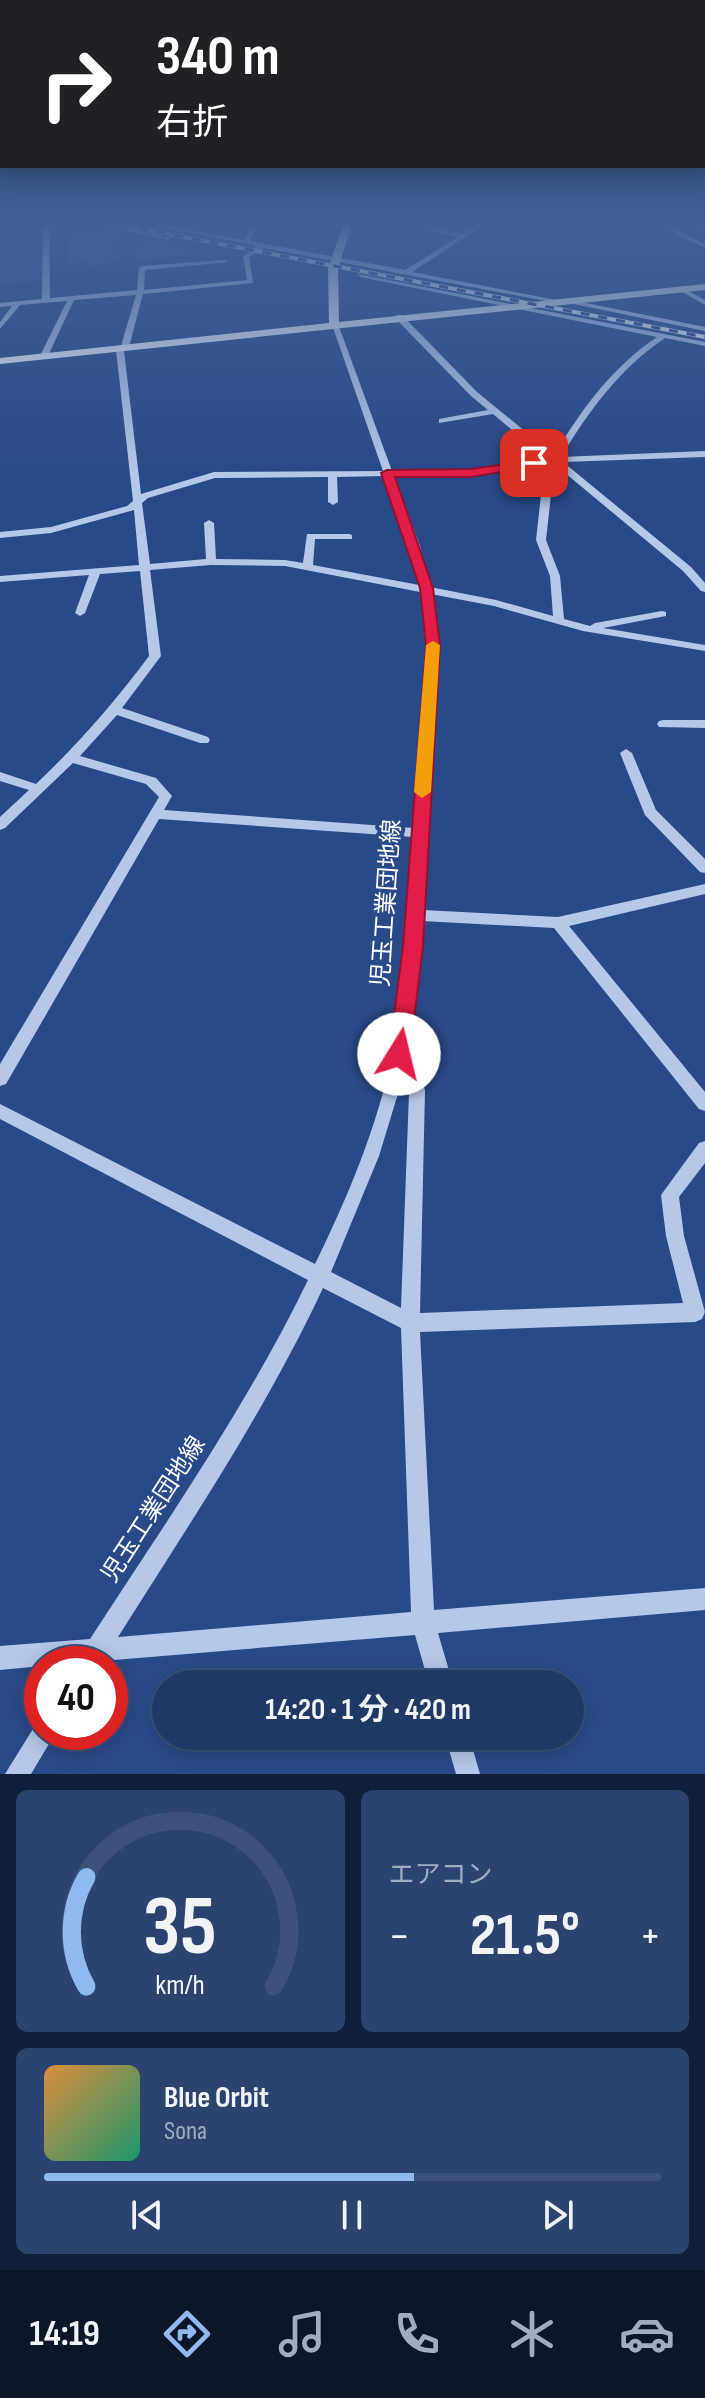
<!DOCTYPE html>
<html lang="ja">
<head>
<meta charset="utf-8">
<style>
  :root { --surface:#1f3866; --page:#2c436f; --text:#f1f3f6; --muted:#a1acbf; --line:#3c527a; --accent:#90b9f0 }
  body { margin:0; font-family:"Sofia Sans Condensed","Noto Sans JP",sans-serif; background:var(--page); color:var(--text); height:100vh; display:flex; flex-direction:column; font-size:30px; white-space:nowrap }
  * { box-sizing:border-box; margin:0 }
  p { font-size:26px; color:var(--muted) }
  .icon { flex:none; width:44px; height:44px; fill:none; stroke:currentColor; stroke-width:2; stroke-linecap:round; stroke-linejoin:round }
  .map { position:relative; height:1774px; overflow:hidden }
  .panel { display:flex; flex-direction:column; gap:16px; padding:16px; background:#111f38; flex:1 }
  .panel>* { flex:none }
  .hud { position:absolute; left:0px; top:0px; width:706px; height:168px; box-shadow:0 4px 20px #0003,0 0 0 2px var(--line); background:#202124; color:#fff; overflow:hidden }
  .speed { position:absolute; left:24px; top:1646px; display:flex; gap:16px; font-size:40px; font-weight:700; text-align:center }
  .speed>* { display:grid; place-content:center; width:104px; height:104px; border-radius:50%; background:var(--surface); box-shadow:0 4px 20px #0003,0 0 0 2px var(--line); line-height:1 }
  .speed .limit { border:12px solid #d22; background:#fff; color:#111 }
  .pin { position:absolute; display:grid; place-items:center; width:68px; height:68px; color:#fff; margin:-34px; border-radius:16px; box-shadow:0 4px 12px #0006 }
  .me { position:absolute; width:88px; margin:-44px; rotate:9deg; stroke-linejoin:round; filter:drop-shadow(0 0 6px #0008) }
  .turn { display:flex; align-items:center; gap:28px; height:168px; padding:0 24px; font-size:36px }
  .turn .icon { width:104px; height:104px; stroke-width:2.5 }
  .turn b { display:block; font-size:56px; line-height:68px }
  .big { font-size:60px; font-weight:700; line-height:1.1 }
  .panel .card { flex:1; display:flex; flex-direction:column; justify-content:center; gap:12px; min-width:0; padding:0 28px; border-radius:12px; background:var(--page) }
  .panel .dial { align-items:center; gap:0 }
  .dial svg { height:208px; overflow:visible; fill:none; stroke:var(--line); stroke-width:7; stroke-linecap:round; text-anchor:middle }
  .dial text { fill:var(--text); stroke:none }
  .song { display:flex; align-items:center; gap:24px }
  .cover { width:96px; height:96px; border-radius:12px; background:linear-gradient(135deg,hsl(30 70% 55%),hsl(160 70% 35%)) }
  .played { height:8px; border-radius:4px; background:linear-gradient(90deg,var(--accent) 60%,var(--line) 60%) }
  .keys { display:flex; justify-content:space-around; direction:ltr }
  .heat { display:flex; justify-content:space-between; align-items:center; font-size:44px; direction:ltr }
  .panel .tiles { flex:1; display:grid; gap:16px; grid-template-columns:1fr 1fr }
  .card:last-child { grid-column:span 2 }
  .trip { position:absolute; left:152px; top:1670px; width:432px; height:80px; border-radius:40px; background:var(--surface); box-shadow:0 4px 20px #0003,0 0 0 2px var(--line); font-weight:700; line-height:80px; text-align:center }
  .tabs { display:flex; height:128px; justify-content:space-around; align-items:center; background:#0c1629; color:var(--muted) }
  .tabs .icon { width:56px; height:56px }
  .tabs .current { color:var(--accent) }
  .tabs b { font-size:36px; color:var(--text) }
  .map>svg:first-child { display:block }
  .green { fill:#345b9f }
  .building { fill:#3a60a4 }
  .lines { fill:none; stroke-linecap:round; stroke-linejoin:round }
  .minor { fill:#b5c8e8; fill-rule:evenodd }
  .major { fill:#f7f9fe; fill-rule:evenodd }
  .highway { fill:#fff; fill-rule:evenodd }
  .rail-casing { stroke:#fff; stroke-width:4 }
  .rail { stroke:#294a88; stroke-width:3; stroke-dasharray:9; stroke-linecap:butt }
  .route { fill:#e11d48; stroke:#92132f; stroke-width:2 }
  .slow { fill:#f59e0b }
  .labels { text-anchor:middle; stroke-width:8; stroke-linejoin:round; paint-order:stroke }
  .street-label { font-size:24px; fill:#fff; stroke:#294a88 }
</style>
</head>
<body>
<div class="map">
<svg width="705" height="1774" viewBox="0 0 705 1774">
  <rect width="100%" height="100%" fill="#294a88"/>
  <path class="green" d="M 42,249 L 42,280 L 0,283 L 0,255 Z"/>
  <path class="building" d="M 81,232 L 117,232 L 119,261 L 89,266 L 89,262 L 68,263 L 68,236 Z
    M 157,240 L 182,243 L 185,256 L 136,259 L 134,244 Z"/>
  <g class="lines">
    <path class="minor" d="M 43,225 L 49,225 L 50,298 L 137,290 L 139,268 L 142,266 L 225,260 L 228,262 L 145,270 L 144,290 L 247,280 L 243,256 L 257,246 L 150,225 L 164,225 L 244,240 L 252,225 L 258,225 L 250,241 L 405,270 L 458,237 L 425,229 L 425,227 L 463,234 L 476,225 L 484,225 L 412,272 L 561,301 L 557,303 L 264,248 L 249,257 L 253,283 L 143,294 L 129,347 L 124,351 L 141,494 L 214,472 L 383,471 L 331,322 L 338,324 L 392,471 L 471,470 L 547,459 L 493,414 L 439,423 L 439,419 L 488,410 L 471,396 L 396,319 L 396,315 L 402,315 L 477,392 L 554,455 C 582,409 612,367 657,337 L 360,277 L 358,274 L 705,342 L 705,346 L 665,338 C 619,369 589,411 561,457 L 705,451 L 705,457 L 563,462 L 691,567 L 705,583 L 705,592 L 701,591 L 683,571 L 553,463 L 540,465 L 552,486 L 546,540 L 560,576 L 564,619 L 590,626 L 595,623 L 662,611 L 666,612 L 666,616 L 603,628 L 705,645 L 705,651 L 583,631 L 494,606 L 431,594 L 437,620 L 438,673 L 423,910 L 558,917 L 705,884 L 705,894 L 569,926 L 705,1092 L 705,1111 L 699,1109 L 554,928 L 422,921 L 416,1005 L 404,1072 L 423,1085 L 425,1090 L 420,1313 L 683,1303 L 666,1236 L 661,1195 L 699,1143 L 705,1141 L 705,1163 L 679,1197 L 684,1236 L 705,1312 L 702,1319 L 695,1322 L 420,1332 L 434,1610 L 705,1588 L 705,1610 L 438,1633 L 453,1684 L 429,1684 L 415,1635 L 102,1661 L 100,1664 L 42,1664 L 42,1666 L 0,1670 L 0,1646 L 90,1639 C 166,1522 247,1406 308,1280 L 0,1119 L 0,1104 L 315,1264 C 348,1197 378,1125 393,1051 C 407,981 408,909 413,837 L 159,819 L 6,1084 L 0,1086 L 0,1064 L 159,797 L 146,784 L 73,763 L 5,828 L 0,830 L 0,817 L 29,790 L 0,781 L 0,772 L 36,784 C 78,744 115,702 149,656 L 140,571 L 100,574 L 85,613 L 80,616 L 75,613 L 89,575 L 0,582 L 0,576 L 139,565 L 134,510 L 51,533 L 0,538 L 0,532 L 51,527 L 127,506 L 133,501 L 116,350 L 121,346 L 136,295 L 74,300 L 47,358 L 40,356 L 67,301 L 20,305 L 0,329 L 0,322 L 12,306 L 0,307 L 0,303 L 42,299 ZM 531,466 L 542,486 L 536,540 L 550,576 L 553,616 L 496,600 L 430,587 L 420,546 L 394,476 L 471,476 ZM 385,476 L 410,546 L 419,585 L 313,565 L 315,539 L 352,539 L 352,535 L 349,534 L 307,534 L 303,563 L 285,560 L 216,559 L 214,523 L 209,520 L 204,523 L 206,559 L 150,564 L 142,503 L 148,498 L 215,478 L 328,477 L 328,502 L 333,505 L 338,502 L 337,477 ZM 211,565 L 285,566 L 420,592 L 427,620 L 426,673 L 414,828 L 164,810 L 172,796 L 156,778 L 80,756 L 117,715 L 200,743 L 208,743 L 210,740 L 208,737 L 122,708 L 161,656 L 150,570 ZM 400,1087 L 409,1093 L 401,1308 L 331,1272 L 379,1156 ZM 323,1288 L 401,1328 L 411,1612 L 118,1637 C 190,1523 266,1410 323,1288 Z
      M 99,225 L 113,225 L 171,238 L 168,240 Z
      M 659,225 L 667,225 L 705,244 L 705,248 Z
      M 681,287 L 705,300 L 705,305 L 679,290 Z
      M 566,299 L 705,327 L 705,331 L 564,302 Z
      M 663,720 L 705,720 L 705,728 L 659,727 L 657,724 L 659,721 Z
      M 626,749 L 632,753 L 656,810 L 705,859 L 705,873 L 700,872 L 645,815 L 620,753 Z
      M 42,1721 L 42,1732 L 56,1732 L 31,1774 L 5,1774 L 36,1724 Z
      M 445,1736 L 469,1736 L 480,1774 L 456,1774 Z"/>
    <path class="major" d="M 343,225 L 352,225 L 338,269 L 339,322 L 705,284 L 705,290 L 0,364 L 0,358 L 329,323 L 328,269 Z"/>
    <path class="highway" d="M 698,225 L 705,225 L 705,229 Z"/>
    <g class="rail-casing">
      <path id="rail" d="M 121,225 L 705,337"/>
    </g>
    <use href="#rail" class="rail"/>
  </g>
  <linearGradient id="sky" x2="0" y2="1"><stop stop-color="#17294b"/><stop offset="0.47" stop-color="#436096"/><stop offset="1" stop-color="#436096" stop-opacity="0"/></linearGradient>
  <rect width="705" height="474" fill="url(#sky)"/>
  <path class="route" d="M 534,460 L 540,463 L 538,466 L 471,477 L 395,477 L 433,588 L 440,646 L 423,946 L 410,1054 L 407,1060 L 392,1060 L 389,1054 L 403,946 L 426,646 L 420,588 L 381,473 L 387,470 L 471,469 Z"/>
  <path class="slow" d="M 433,641 L 440,645 L 431,792 L 422,798 L 414,792 L 426,645 Z"/>
  <g class="labels">
    <g class="street-label">
      <text transform="translate(386 903) rotate(-86)" y="8">児玉工業団地線</text>
      <text transform="translate(153 1509) rotate(-57)" y="8">児玉工業団地線</text>
    </g>
  </g>
</svg>
<div class="speed"><div class="limit">40</div></div>
<div class="pin" style="left:534px;top:463px;background:#d93025"><svg class="icon" aria-label="arrive" viewBox="0 0 24 24"><path d="M6 21V4h12l-3 4 3 4H6"/></svg></div>
<svg class="me" style="left:399px;top:1054px" viewBox="-20 -20 40 40"><circle r="19" fill="#fff"/><path d="M0-13L10 11 0 6-10 11z" fill="#e11d48"/></svg>
<div class="trip">14:20 · 1 分 · 420 m</div>
<div class="hud">
<div class="turn"><svg class="icon" aria-label="right" viewBox="0 0 24 24"><path d="M7 20v-9h11M14 6l5 5-5 5"/></svg><div><b>340 m</b>右折</div></div>
</div>
</div>
<section class="panel">
<div class="tiles">
<div class="card dial"><svg viewBox="0 0 100 80">
<path d="M14 69A42 42 0 1 1 86 69"/>
<path d="M14 69A42 42 0 0 1 14 27" stroke="#90b9f0"/>
<text x="50" y="56" font-size="32" font-weight="700">35</text>
<text x="50" y="72" font-size="11">km/h</text>
</svg></div>
<div class="card"><p>エアコン</p>
<div class="heat"><a>−</a><b class="big">21.5°</b><a>+</a></div>
</div>
<div class="card">
<div class="song"><i class="cover"></i><div><b>Blue Orbit</b><p>Sona</p></div></div>
<div class="played"></div>
<div class="keys"><svg class="icon" aria-label="previous" viewBox="0 0 24 24"><path d="M18 5L8 12l10 7zM5 5v14"/></svg><svg class="icon" aria-label="pause" viewBox="0 0 24 24"><path d="M8 5v14M16 5v14"/></svg><svg class="icon" aria-label="next" viewBox="0 0 24 24"><path d="M6 5l10 7-10 7zM19 5v14"/></svg></div>
</div>
</div>
</section>
<nav class="tabs">
<b>14:19</b>
<svg class="icon current" aria-label="directions" viewBox="0 0 24 24"><path d="M12 3l9 9-9 9-9-9zM9 14v-3h6M13 9l2 2-2 2"/></svg>
<svg class="icon" aria-label="music" viewBox="0 0 24 24"><path d="M9 18V5l10-2v13"/><circle cx="6" cy="18" r="3"/><circle cx="16" cy="16" r="3"/></svg>
<svg class="icon" aria-label="phone" viewBox="0 0 24 24"><path d="M5 4h4l2 5-3 2q2 4 5 5l2-3 5 2v4C11 20 4 13 5 4z"/></svg>
<svg class="icon" aria-label="climate" viewBox="0 0 24 24"><path d="M12 3v18M4 7l16 10M4 17L20 7"/></svg>
<svg class="icon" aria-label="car" viewBox="0 0 24 24"><path d="M5 17H2v-5l4-1 3-4h7l3 4 3 1v5h-3M9 17h6M6 11h13"/><circle cx="7" cy="17" r="2"/><circle cx="17" cy="17" r="2"/></svg>
</nav>
</body>
</html>
